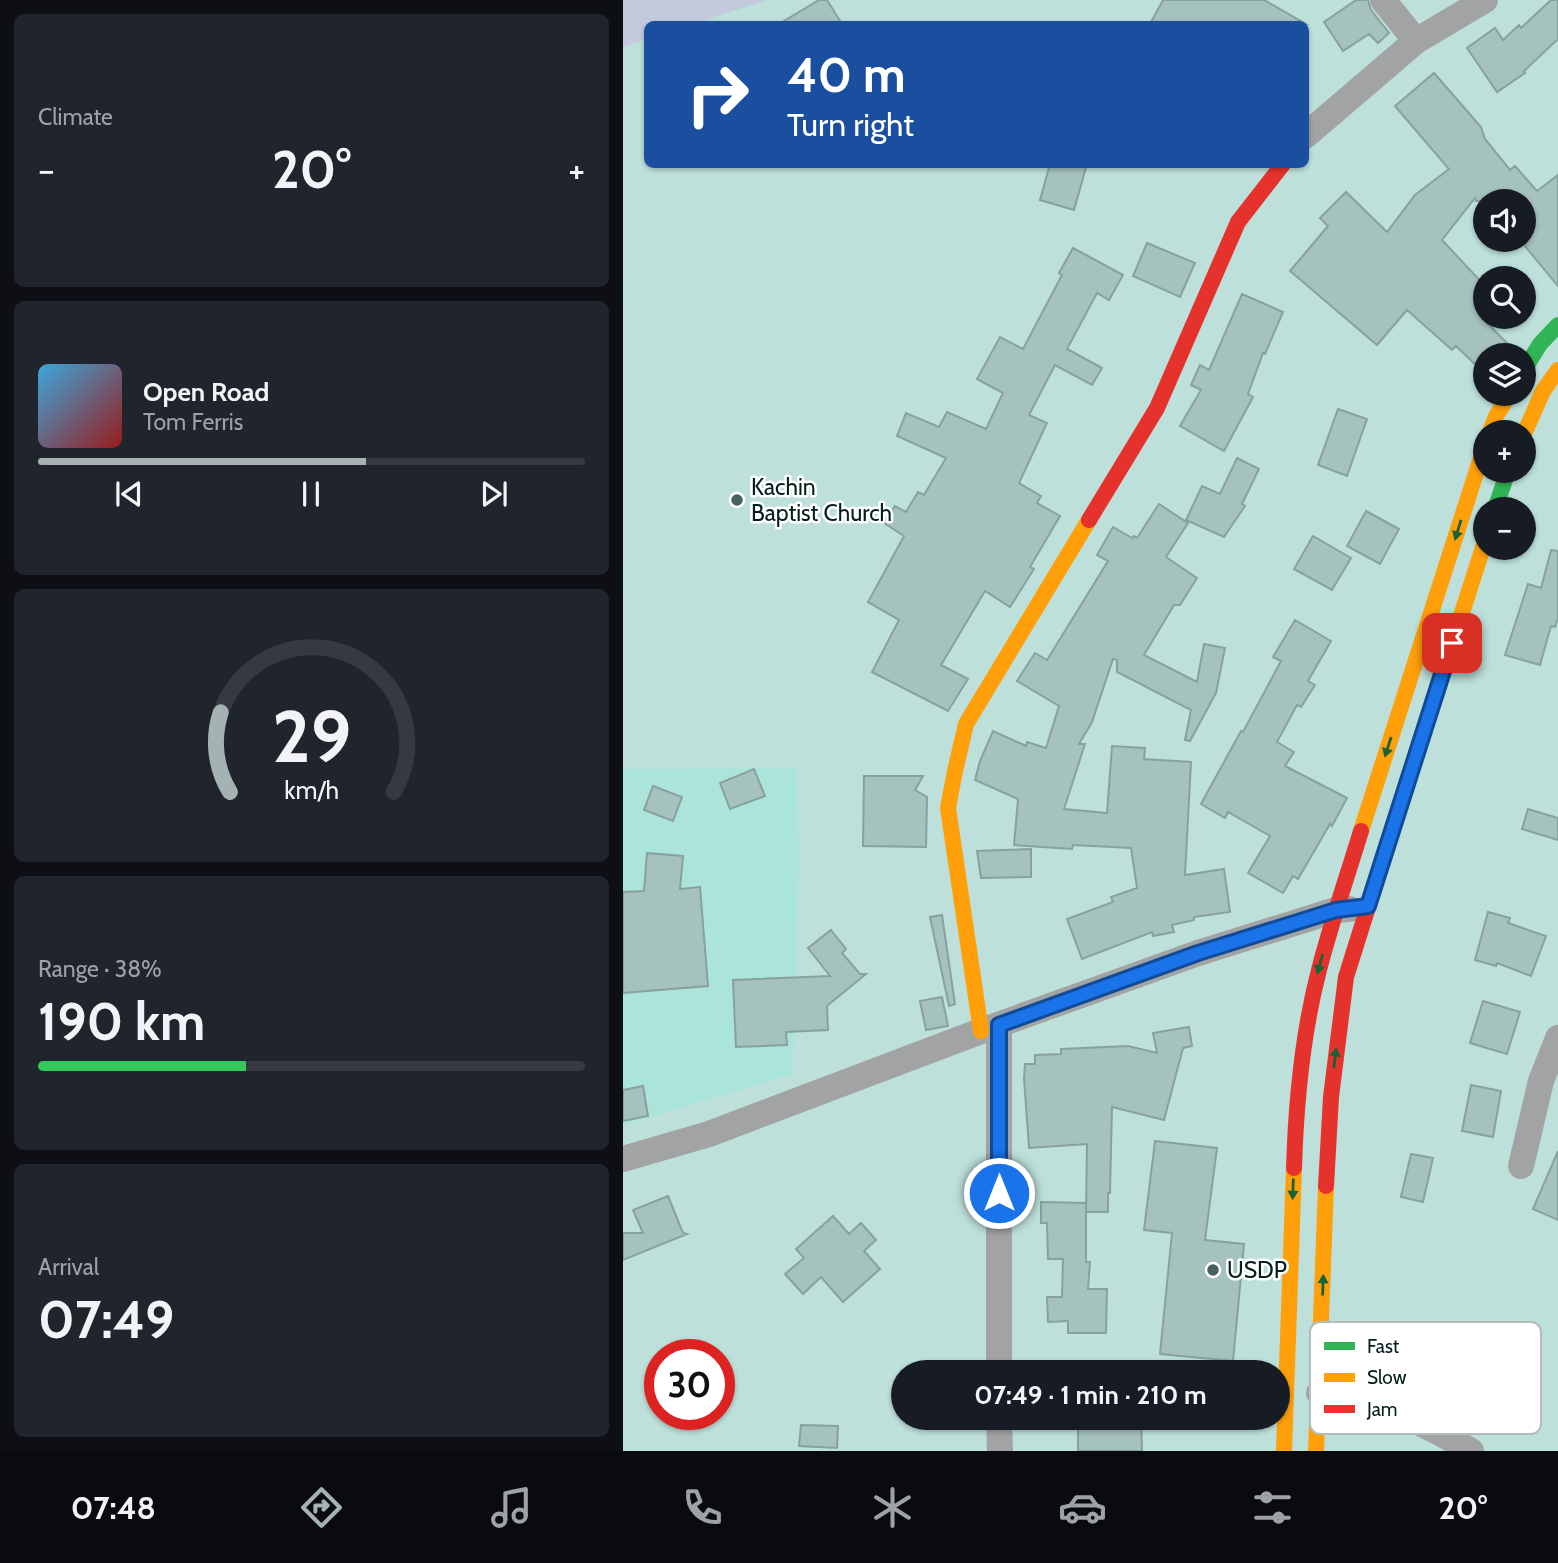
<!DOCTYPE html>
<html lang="en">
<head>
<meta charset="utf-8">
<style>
  :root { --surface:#171b24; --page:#20242c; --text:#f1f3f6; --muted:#9ea1a6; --line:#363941; --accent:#a4b2b2 }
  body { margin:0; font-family:Cabin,sans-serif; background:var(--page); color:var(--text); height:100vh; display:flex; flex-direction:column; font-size:26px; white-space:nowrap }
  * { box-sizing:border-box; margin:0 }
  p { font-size:23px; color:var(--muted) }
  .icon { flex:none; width:38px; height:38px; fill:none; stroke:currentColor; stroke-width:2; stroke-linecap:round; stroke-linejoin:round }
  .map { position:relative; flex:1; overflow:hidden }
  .panel { display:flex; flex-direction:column; gap:14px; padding:14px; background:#0d0f14; width:623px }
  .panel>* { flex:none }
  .guide { position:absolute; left:21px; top:21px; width:665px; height:147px; border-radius:10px; box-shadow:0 2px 5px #0004; background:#1a4fa0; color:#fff; overflow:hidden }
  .tools { position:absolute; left:850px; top:189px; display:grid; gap:14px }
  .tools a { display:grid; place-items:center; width:63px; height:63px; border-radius:50%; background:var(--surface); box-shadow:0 2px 5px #0004; font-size:35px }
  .speed { position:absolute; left:21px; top:1339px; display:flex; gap:14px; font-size:35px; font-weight:700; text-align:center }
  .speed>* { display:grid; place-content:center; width:91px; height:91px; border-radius:50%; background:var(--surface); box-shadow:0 2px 5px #0004; line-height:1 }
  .speed .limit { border:10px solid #d22; background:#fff; color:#111 }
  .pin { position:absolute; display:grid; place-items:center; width:60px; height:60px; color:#fff; margin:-30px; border-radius:14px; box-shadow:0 4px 10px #0006 }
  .me { position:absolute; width:77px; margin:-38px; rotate:0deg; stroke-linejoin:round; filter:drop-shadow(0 0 5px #0008) }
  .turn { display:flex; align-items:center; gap:24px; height:147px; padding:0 28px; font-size:32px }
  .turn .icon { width:91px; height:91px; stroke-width:2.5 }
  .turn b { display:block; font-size:49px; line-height:60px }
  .big { font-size:52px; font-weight:700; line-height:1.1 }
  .panel .tile { flex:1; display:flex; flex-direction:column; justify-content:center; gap:10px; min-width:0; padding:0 24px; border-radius:10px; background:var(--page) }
  .panel .dial { align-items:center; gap:0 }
  .dial svg { height:182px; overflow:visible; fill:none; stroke:var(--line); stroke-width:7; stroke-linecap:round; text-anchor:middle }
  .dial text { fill:var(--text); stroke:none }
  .song { display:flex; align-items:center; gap:21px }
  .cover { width:84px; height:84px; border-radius:10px; background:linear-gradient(135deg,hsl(200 70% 55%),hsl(0 70% 35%)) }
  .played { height:7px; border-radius:4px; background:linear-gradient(90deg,var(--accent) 60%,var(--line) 60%) }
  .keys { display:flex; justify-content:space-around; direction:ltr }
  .heat { display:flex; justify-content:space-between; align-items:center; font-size:38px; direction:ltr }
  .charge { height:10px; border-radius:5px; background:linear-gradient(90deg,#34c759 38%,var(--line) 0) }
  .trip { position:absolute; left:268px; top:1360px; width:399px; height:70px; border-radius:35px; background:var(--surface); box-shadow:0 2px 5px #0004; font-weight:700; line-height:70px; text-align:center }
  .tab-bar { display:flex; height:112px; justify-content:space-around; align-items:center; background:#090b0e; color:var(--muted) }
  .tab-bar .icon { width:49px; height:49px }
  .tab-bar .current { color:var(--accent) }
  .tab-bar b { font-size:32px; color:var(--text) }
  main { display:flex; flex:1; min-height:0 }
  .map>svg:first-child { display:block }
  .built { fill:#abe4db }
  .green { fill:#c3cade }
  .building { fill:#a6c2bd; stroke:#87a29e; stroke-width:2 }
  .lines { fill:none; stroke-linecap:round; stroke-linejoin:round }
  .street { stroke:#a2a3a3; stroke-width:26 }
  .fast { stroke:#30b455; stroke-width:16 }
  .slow { stroke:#ff9f0a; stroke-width:16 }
  .jam { stroke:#e5322d; stroke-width:16 }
  .oneway { fill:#186235 }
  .route-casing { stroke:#114b97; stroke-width:18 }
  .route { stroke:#1a73e8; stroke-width:12 }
  .poi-dot { fill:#45625e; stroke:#fff; stroke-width:2.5 }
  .labels { text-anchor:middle; stroke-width:5; stroke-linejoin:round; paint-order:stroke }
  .poi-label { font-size:23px; fill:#041e1b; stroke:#fff; text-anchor:start }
  .key { fill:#fff; stroke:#b4bcbb; stroke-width:2 }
  .key-label { font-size:19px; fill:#041e1b }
</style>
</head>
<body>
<main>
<section class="panel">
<div class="tile"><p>Climate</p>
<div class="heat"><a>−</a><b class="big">20°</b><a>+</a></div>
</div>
<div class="tile">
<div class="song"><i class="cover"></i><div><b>Open Road</b><p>Tom Ferris</p></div></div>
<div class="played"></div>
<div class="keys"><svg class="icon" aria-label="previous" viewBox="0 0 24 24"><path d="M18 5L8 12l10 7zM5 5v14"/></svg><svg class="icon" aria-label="pause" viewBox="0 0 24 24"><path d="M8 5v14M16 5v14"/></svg><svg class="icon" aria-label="next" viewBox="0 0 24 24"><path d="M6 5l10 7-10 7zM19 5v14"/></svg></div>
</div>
<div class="tile dial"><svg viewBox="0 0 100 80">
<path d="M14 69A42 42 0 1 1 86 69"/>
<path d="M14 69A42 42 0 0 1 10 34" stroke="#a4b2b2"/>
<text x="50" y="56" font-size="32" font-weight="700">29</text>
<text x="50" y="72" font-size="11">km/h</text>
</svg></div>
<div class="tile"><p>Range · 38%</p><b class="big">190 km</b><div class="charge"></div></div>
<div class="tile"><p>Arrival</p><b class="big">07:49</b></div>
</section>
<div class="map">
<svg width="935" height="1451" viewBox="0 0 935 1451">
  <rect width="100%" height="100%" fill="#bde0da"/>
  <path class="built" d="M 174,768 L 176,857 L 170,1074 L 0,1125 L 0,769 Z"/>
  <path class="green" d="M 0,0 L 144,0 L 69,24 L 24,24 L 24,39 L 0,47 Z"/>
  <path class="building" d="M 196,0 L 204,0 L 219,24 L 156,24 Z
    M 540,0 L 641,0 L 683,24 L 527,24 Z
    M 733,0 L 745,0 L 748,10 L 766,33 L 755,43 L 746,34 L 720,51 L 701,22 Z
    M 928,0 L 935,0 L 935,39 L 901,71 L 902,73 L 874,92 L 844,48 L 872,28 L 880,40 L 896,25 L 898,28 Z
    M 811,73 L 858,127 L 862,139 L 887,170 L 892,166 L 914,191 L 935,175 L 935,286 L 901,245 L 901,201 L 853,201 L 852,198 L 819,240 L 863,287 L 863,322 L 886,345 L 877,355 L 863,355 L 863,375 L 833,346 L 829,350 L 784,310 L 754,345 L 667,271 L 705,226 L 697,218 L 723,192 L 764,232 L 792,195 L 826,169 L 772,106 Z
    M 427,164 L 464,164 L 451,210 L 417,200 Z
    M 524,243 L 572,263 L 557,297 L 510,276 Z
    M 450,248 L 500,275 L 486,300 L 474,293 L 444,349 L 479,368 L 469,385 L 432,365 L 406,415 L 424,423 L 396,483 L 418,496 L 414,503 L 437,516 L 407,567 L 411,569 L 387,607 L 362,591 L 318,665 L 345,679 L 325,711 L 249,672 L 276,620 L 245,602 L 281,536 L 261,523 L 272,506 L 283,512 L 295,492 L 301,495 L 323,458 L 274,436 L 283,413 L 316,427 L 324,412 L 363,429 L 380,393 L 354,379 L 377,337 L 400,349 L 439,275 L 436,273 Z
    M 619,294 L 660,312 L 642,354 L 640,353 L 625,394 L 630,397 L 601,451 L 557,426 L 578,390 L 568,385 L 577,365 L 586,370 Z
    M 715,409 L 744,419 L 724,476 L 695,465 Z
    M 614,458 L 636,469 L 619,504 L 622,506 L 601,537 L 563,520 L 579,486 L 597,494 Z
    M 536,504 L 565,523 L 543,557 L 574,578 L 557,605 L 551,605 L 521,655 L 574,682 L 581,644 L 602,648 L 593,693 L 567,741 L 562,740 L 568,710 L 494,672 L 494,660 L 490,659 L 469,722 L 456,744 L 462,744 L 441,809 L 484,813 L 489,746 L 522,748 L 521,759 L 568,762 L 562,875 L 601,869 L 607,912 L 571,917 L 571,920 L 549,925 L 551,932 L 530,936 L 529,932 L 459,959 L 444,919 L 490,902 L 488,897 L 514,888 L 508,848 L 450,845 L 449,849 L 391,845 L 395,799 L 352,780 L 357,761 L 370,731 L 403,746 L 404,742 L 423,748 L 436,706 L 394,681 L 412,653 L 424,660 L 485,561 L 474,555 L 490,527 L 509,538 L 511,536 L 514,538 Z
    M 743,511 L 776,529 L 757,564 L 724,546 Z
    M 690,536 L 728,558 L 709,590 L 671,569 Z
    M 928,550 L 935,551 L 935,617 L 932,627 L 928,626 L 917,665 L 882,655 L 905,584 L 918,588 Z
    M 672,620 L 708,641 L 685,681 L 692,685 L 678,707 L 674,705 L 654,742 L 671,752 L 662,766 L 724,798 L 709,826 L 707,824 L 675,879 L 670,876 L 660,893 L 625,873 L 647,836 L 605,812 L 602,818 L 578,804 L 618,731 L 620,732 L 658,661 L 650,657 Z
    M 131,769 L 142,796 L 107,809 L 97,783 Z
    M 241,776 L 300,776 L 292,790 L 304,797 L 303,847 L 240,846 Z
    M 30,786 L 59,797 L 50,821 L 21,810 Z
    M 905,809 L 935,818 L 935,840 L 899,829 Z
    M 408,849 L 408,877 L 358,878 L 354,851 Z
    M 24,853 L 60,856 L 57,889 L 77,887 L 85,986 L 0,993 L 0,892 L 21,891 Z
    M 865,912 L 887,918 L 885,923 L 923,936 L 908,976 L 874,963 L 873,966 L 852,960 Z
    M 319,915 L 332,1004 L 326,1006 L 307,917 Z
    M 208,930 L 223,949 L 219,953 L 237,974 L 243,974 L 204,1006 L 205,1030 L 163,1032 L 164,1045 L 113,1047 L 110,980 L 207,976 L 185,948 Z
    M 319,997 L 325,1026 L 303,1030 L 297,1001 Z
    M 860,1001 L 897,1012 L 884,1054 L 847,1043 Z
    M 566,1027 L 569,1046 L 560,1048 L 541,1120 L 489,1107 L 487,1193 L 485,1193 L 485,1212 L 463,1212 L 464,1144 L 406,1148 L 401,1078 L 402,1064 L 412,1064 L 412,1055 L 438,1054 L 438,1049 L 505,1046 L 534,1053 L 530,1033 Z
    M 848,1085 L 878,1091 L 870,1137 L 839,1131 Z
    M 20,1086 L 25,1116 L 0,1121 L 0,1090 Z
    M 532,1141 L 594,1148 L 582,1240 L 621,1244 L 610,1361 L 537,1354 L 549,1233 L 521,1230 Z
    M 935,1151 L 935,1220 L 910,1209 Z
    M 788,1154 L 810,1158 L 800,1202 L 778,1197 Z
    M 45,1196 L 60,1233 L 64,1234 L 0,1260 L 0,1233 L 20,1233 L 10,1210 Z
    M 418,1202 L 463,1203 L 463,1262 L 467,1262 L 465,1289 L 484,1289 L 483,1333 L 445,1333 L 445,1321 L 425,1322 L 424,1297 L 439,1297 L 440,1259 L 425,1259 L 424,1223 L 418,1223 Z
    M 210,1216 L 226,1234 L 238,1223 L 253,1240 L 241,1251 L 257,1269 L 220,1302 L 198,1277 L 180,1294 L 162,1274 L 181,1258 L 173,1249 Z
    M 455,1418 L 518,1418 L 519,1451 L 455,1451 Z
    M 178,1425 L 215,1426 L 214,1448 L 176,1446 Z"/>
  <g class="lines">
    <path class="street" d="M 760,0 L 793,41
      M 682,136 L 793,41 L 862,0
      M 0,1159 L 86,1134 L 358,1031 L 575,953 L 713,910 L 726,909
      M 898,1166 L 918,1081 L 935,1038
      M 376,1372 L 376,1025
      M 696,1393 C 708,1395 721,1397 734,1400 C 770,1408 816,1431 848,1451
      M 376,1418 L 377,1451"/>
    <path class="fast" d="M 901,370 L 917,344 L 935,325
      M 872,509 L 885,471"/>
    <path class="slow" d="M 867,432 L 873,416 L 887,394
      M 901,434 L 920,391 L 935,370
      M 774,815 L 863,538
      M 738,831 L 863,442
      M 358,1031 L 325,808 L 332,771 L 343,724 L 466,520
      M 661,1451 L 671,1168
      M 693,1451 L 703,1186"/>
    <path class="jam" d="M 466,520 L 534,408 L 615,222 L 660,164
      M 671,1168 C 673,1101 679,1035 696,970 C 708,923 724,877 738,831
      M 703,1186 L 708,1097 L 723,977 L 774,815"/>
  </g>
  <defs><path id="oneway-solid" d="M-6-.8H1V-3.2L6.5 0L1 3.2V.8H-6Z" transform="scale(1.75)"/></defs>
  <g class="oneway">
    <use href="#oneway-solid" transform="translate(835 530) rotate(107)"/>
    <use href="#oneway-solid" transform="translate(765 747) rotate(108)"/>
    <use href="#oneway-solid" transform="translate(697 964) rotate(105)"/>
    <use href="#oneway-solid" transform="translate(712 1058) rotate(-83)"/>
    <use href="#oneway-solid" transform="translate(670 1189) rotate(92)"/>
    <use href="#oneway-solid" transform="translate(700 1285) rotate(-88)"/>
  </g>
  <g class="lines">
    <g class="route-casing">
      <path id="route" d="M 376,1193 L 376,1025 L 575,953 L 713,910 L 745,906 L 829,643"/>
    </g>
    <use href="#route" class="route"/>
  </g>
  <g class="poi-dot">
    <circle cx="114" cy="500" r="7"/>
    <circle cx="590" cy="1270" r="7"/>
  </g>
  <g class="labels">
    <g class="poi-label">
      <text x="128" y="495">Kachin<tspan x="128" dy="26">Baptist Church</tspan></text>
      <text x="604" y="1278">USDP</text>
    </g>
  </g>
  <rect x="687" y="1322" width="231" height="112" rx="10" class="key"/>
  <rect x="701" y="1342" width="31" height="8" fill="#30b455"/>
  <rect x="701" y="1373" width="31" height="9" fill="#ff9f0a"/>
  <rect x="701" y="1405" width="31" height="8" fill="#e5322d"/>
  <g class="key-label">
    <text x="744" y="1353">Fast</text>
    <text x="744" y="1384">Slow</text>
    <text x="744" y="1416">Jam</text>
  </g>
</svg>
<div class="tools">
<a><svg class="icon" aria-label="sound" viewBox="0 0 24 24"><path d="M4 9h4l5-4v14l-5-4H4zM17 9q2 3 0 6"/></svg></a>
<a><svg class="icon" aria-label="search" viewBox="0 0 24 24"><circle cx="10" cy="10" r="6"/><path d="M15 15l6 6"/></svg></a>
<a><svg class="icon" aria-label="layers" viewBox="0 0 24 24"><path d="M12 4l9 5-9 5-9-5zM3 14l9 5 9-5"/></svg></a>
<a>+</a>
<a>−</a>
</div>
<div class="speed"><div class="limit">30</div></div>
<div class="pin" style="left:829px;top:643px;background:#d93025"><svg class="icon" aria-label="arrive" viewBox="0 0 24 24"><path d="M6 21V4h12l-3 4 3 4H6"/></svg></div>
<svg class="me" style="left:376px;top:1193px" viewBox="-20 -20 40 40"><circle r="17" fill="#1a73e8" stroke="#fff" stroke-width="3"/><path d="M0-11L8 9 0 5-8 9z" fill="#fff"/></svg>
<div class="trip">07:49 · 1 min · 210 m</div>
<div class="guide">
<div class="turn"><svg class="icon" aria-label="right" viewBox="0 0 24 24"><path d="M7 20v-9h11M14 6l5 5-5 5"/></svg><div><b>40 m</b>Turn right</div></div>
</div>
</div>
</main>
<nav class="tab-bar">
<b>07:48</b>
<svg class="icon current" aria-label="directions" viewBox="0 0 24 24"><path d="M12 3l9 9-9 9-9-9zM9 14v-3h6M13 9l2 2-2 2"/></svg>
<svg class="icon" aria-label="music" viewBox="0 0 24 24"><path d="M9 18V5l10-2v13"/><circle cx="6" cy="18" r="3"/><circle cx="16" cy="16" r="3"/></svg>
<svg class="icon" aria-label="phone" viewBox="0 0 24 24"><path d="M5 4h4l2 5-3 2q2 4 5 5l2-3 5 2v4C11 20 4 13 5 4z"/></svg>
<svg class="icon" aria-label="climate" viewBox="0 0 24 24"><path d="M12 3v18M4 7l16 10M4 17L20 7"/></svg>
<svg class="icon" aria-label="car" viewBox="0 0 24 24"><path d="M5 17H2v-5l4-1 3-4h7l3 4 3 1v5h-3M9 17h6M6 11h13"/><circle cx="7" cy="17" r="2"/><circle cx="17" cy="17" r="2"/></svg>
<svg class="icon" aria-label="filters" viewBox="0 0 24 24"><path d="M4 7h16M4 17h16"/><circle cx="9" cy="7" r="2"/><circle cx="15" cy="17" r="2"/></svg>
<b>20°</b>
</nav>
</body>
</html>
